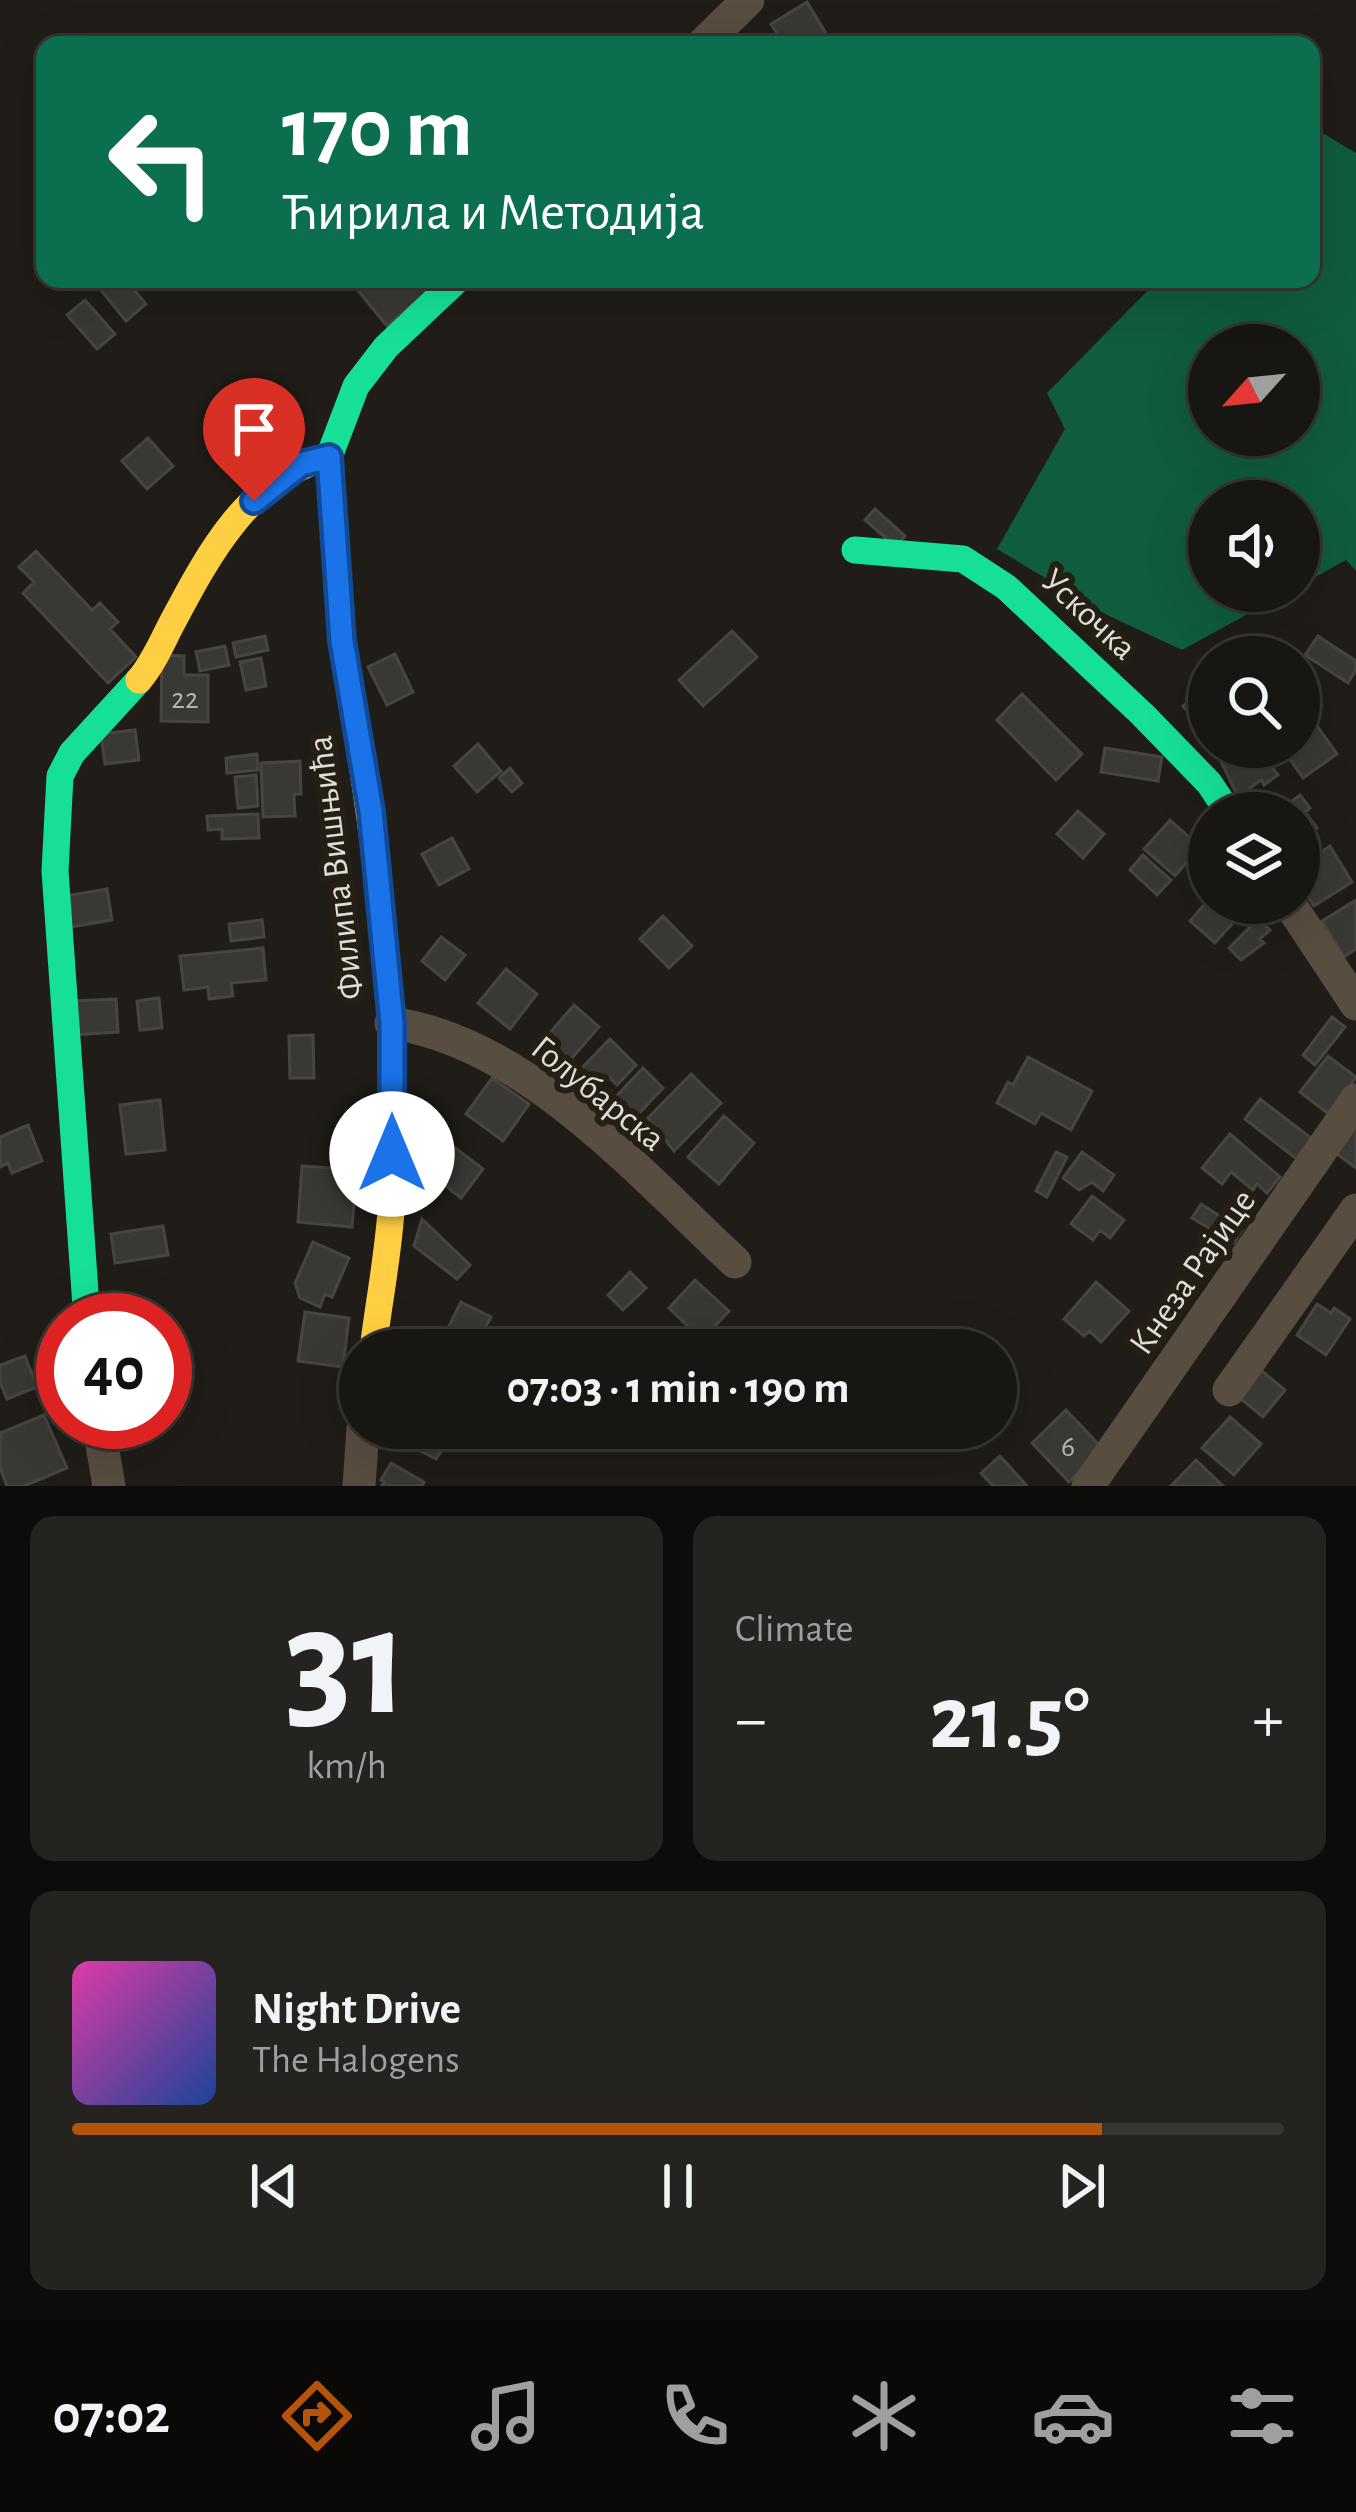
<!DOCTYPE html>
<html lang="en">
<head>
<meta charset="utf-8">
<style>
  :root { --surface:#181612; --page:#252320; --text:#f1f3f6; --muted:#9f9f9f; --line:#363532; --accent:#b45309 }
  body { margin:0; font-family:"Alegreya Sans",sans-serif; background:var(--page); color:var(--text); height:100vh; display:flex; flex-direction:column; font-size:45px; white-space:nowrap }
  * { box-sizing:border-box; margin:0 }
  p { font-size:39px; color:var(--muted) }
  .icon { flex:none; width:66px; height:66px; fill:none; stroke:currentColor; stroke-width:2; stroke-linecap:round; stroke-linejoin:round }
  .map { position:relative; height:1486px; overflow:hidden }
  .drawer { display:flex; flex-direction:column; gap:30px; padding:30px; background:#0d0c0a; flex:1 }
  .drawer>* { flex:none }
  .hud { position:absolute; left:36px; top:36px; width:1284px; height:252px; border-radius:24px; box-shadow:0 12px 48px #0002,0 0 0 3px var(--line); background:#0b6e4f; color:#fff; overflow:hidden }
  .needle { width:78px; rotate:243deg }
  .fabs { position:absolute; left:1188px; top:324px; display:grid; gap:24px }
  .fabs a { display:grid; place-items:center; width:132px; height:132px; border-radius:50%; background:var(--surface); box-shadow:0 12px 48px #0002,0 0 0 3px var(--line); font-size:60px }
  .speed { position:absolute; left:36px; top:1293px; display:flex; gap:24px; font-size:60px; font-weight:700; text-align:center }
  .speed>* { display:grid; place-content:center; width:156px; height:156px; border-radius:50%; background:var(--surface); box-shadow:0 12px 48px #0002,0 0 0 3px var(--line); line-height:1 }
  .speed .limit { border:18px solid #d22; background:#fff; color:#111 }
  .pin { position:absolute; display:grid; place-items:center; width:102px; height:102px; color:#fff; margin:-123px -51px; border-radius:50% 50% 50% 0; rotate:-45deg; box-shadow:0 0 12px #0007 }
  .pin .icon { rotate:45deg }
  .me { position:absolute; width:132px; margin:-66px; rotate:0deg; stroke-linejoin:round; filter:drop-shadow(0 0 9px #0008) }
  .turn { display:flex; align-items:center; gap:42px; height:252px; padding:0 48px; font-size:54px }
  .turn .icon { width:156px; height:156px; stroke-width:2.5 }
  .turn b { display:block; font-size:84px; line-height:102px }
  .big { font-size:90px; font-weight:700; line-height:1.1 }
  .drawer .widget { flex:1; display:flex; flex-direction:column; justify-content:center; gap:18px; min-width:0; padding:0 42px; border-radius:24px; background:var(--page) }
  .drawer .dial { align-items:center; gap:0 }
  .dial b { font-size:156px; line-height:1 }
  .song { display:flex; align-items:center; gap:36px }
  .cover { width:144px; height:144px; border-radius:18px; background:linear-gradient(135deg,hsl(320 70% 55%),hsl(220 70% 35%)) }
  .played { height:12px; border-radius:6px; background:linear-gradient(90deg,var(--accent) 85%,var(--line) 85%) }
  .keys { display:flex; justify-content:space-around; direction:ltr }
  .heat { display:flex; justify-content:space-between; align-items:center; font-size:66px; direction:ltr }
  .drawer .tiles { flex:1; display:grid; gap:30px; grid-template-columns:1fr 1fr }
  .widget:last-child { grid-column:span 2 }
  .trip { position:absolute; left:339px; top:1329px; width:678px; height:120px; border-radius:60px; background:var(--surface); box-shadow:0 12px 48px #0002,0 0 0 3px var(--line); font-weight:700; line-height:120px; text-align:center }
  .tabs { display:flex; height:192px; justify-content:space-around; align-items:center; background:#0a0907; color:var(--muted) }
  .tabs .icon { width:84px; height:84px }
  .tabs .on { color:var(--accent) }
  .tabs b { font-size:54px; color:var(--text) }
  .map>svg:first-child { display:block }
  .forest { fill:#105c3e; fill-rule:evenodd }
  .building { fill:#3a3834; stroke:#484541; stroke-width:3 }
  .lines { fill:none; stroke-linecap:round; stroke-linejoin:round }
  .street { stroke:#584d41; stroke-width:33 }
  .fast { stroke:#16e098; stroke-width:27 }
  .slow { stroke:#ffcf43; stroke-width:27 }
  .route-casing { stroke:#114b97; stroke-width:30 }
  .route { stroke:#1a73e8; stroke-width:21 }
  .labels { text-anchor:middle; stroke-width:12; stroke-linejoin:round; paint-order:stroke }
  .number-label { font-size:30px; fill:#b7b3ae }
  .street-label { font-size:36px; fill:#e1dcd7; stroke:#241e15 }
</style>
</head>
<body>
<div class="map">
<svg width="1356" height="1486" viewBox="0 0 1356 1486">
  <rect width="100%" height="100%" fill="#201d18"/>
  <path class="forest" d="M 1311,126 L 1356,153 L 1356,571 L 1346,560 L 1299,586 L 1299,501 L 1209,501 L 1209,591 L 1290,591 L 1182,650 L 1107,615 L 997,549 L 1065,429 L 1047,393 L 1159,279 L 1311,279 ZM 1209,345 L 1299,345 L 1299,435 L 1209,435 Z"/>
  <path class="building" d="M 807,2 L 833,45 L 784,45 L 771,24 Z
    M 113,279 L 125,279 L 146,304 L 126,321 L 100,289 Z
    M 367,279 L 416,279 L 427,292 L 387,326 L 356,288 Z
    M 85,300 L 115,334 L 97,349 L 67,315 Z
    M 148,438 L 173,466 L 147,489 L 122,461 Z
    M 875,509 L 905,536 L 896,547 L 865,520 Z
    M 36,551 L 92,610 L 100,603 L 118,622 L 110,629 L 136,657 L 108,683 L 23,593 L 34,582 L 19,567 Z
    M 732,631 L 757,657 L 703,706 L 679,680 Z
    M 265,636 L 268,650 L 236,657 L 233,643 Z
    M 1318,636 L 1356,661 L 1356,670 L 1348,683 L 1305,655 Z
    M 225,646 L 229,665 L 200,671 L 196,652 Z
    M 395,654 L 413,692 L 387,705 L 368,667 Z
    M 162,655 L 184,656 L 184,675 L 208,675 L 208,722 L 161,721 Z
    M 261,658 L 266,686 L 246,690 L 240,662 Z
    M 1209,685 L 1209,739 L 1183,706 Z
    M 1022,694 L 1082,754 L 1056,780 L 997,720 Z
    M 1310,716 L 1337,754 L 1303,778 L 1287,755 L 1280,760 L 1271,747 L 1299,747 L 1299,724 Z
    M 135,730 L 139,760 L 105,764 L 101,734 Z
    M 478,744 L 501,771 L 477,792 L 454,766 Z
    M 1232,747 L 1257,747 L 1278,775 L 1264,785 L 1261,780 L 1238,797 L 1219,757 Z
    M 1105,748 L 1162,757 L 1158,781 L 1101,772 Z
    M 257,754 L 258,770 L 227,773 L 226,758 Z
    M 300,761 L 301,794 L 294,794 L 295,816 L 263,817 L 261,763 Z
    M 510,768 L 522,783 L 512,792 L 499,778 Z
    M 256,775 L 258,806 L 238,808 L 235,777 Z
    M 1300,795 L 1310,808 L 1305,812 L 1317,828 L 1299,841 L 1299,813 L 1276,813 Z
    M 1078,811 L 1104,834 L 1083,858 L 1057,834 Z
    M 258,814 L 259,838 L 222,839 L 222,829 L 208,830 L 207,816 Z
    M 1170,820 L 1200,847 L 1175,876 L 1144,849 Z
    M 452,838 L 469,869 L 439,885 L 422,854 Z
    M 1330,846 L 1352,882 L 1314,906 L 1299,883 L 1299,866 Z
    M 1143,855 L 1171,880 L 1157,895 L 1130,870 Z
    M 107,889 L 112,920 L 71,927 L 66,896 Z
    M 1209,899 L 1209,903 L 1248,906 L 1215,943 L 1190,921 Z
    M 1356,900 L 1356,949 L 1344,957 L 1322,921 Z
    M 663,916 L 692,946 L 669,968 L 640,939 Z
    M 1258,919 L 1270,930 L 1260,939 L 1264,943 L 1241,960 L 1229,948 Z
    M 262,920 L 264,937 L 231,941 L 229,924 Z
    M 441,937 L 465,955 L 445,980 L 422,961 Z
    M 263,948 L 266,980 L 231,983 L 233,996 L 209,999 L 208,987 L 184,990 L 180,956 Z
    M 506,969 L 537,994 L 510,1029 L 478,1003 Z
    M 159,998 L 162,1028 L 140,1030 L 137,1001 Z
    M 116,999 L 118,1032 L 74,1035 L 73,1001 Z
    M 574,1005 L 599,1027 L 559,1073 L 534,1051 Z
    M 1332,1017 L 1345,1027 L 1315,1065 L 1303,1055 Z
    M 313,1035 L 314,1078 L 290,1078 L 289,1036 Z
    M 610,1039 L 636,1065 L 617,1085 L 610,1078 L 593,1095 L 574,1076 Z
    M 1328,1056 L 1356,1077 L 1330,1115 L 1300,1092 Z
    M 1028,1057 L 1092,1091 L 1071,1130 L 1041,1113 L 1035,1124 L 997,1103 L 1008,1082 L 1013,1085 Z
    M 643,1068 L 663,1088 L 630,1123 L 609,1104 Z
    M 691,1074 L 721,1103 L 674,1151 L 648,1118 Z
    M 492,1078 L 529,1104 L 503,1141 L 466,1114 Z
    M 1260,1099 L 1315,1141 L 1299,1161 L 1245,1119 Z
    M 160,1100 L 165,1150 L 126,1154 L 120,1105 Z
    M 724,1116 L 754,1143 L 719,1184 L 688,1157 Z
    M 1356,1116 L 1356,1168 L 1332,1150 Z
    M 28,1125 L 42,1161 L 12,1173 L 8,1163 L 0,1167 L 0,1137 Z
    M 1230,1134 L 1280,1177 L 1267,1193 L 1257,1184 L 1253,1190 L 1231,1172 L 1222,1184 L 1202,1168 Z
    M 454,1147 L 483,1169 L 461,1198 L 432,1175 Z
    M 1056,1152 L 1067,1157 L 1047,1197 L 1036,1191 Z
    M 1082,1152 L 1114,1175 L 1103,1191 L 1092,1182 L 1079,1190 L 1063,1178 Z
    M 302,1166 L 357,1170 L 352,1227 L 298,1222 Z
    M 1092,1196 L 1124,1220 L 1110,1238 L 1100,1230 L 1093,1240 L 1071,1224 Z
    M 1201,1204 L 1242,1230 L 1234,1243 L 1192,1218 Z
    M 422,1219 L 470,1265 L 457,1279 L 414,1246 Z
    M 163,1226 L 168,1255 L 115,1263 L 111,1234 Z
    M 313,1242 L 349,1258 L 332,1297 L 325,1294 L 320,1307 L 300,1298 L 295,1283 Z
    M 630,1272 L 646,1288 L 623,1310 L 608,1295 Z
    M 695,1280 L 729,1311 L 702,1340 L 669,1308 Z
    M 1096,1282 L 1129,1311 L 1101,1342 L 1089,1331 L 1084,1336 L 1064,1319 Z
    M 461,1302 L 491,1317 L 483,1332 L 492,1338 L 486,1350 L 437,1350 Z
    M 1317,1304 L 1331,1313 L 1334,1308 L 1350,1319 L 1326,1355 L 1297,1335 Z
    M 305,1312 L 349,1318 L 343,1367 L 298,1361 Z
    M 25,1356 L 37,1387 L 7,1399 L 0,1382 L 0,1365 Z
    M 1258,1368 L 1285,1390 L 1263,1417 L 1236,1395 Z
    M 1066,1410 L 1103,1449 L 1069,1482 L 1032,1443 Z
    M 44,1415 L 67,1468 L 24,1486 L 7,1486 L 0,1468 L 0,1433 Z
    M 1230,1417 L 1261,1444 L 1234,1475 L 1202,1448 Z
    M 408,1428 L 441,1428 L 452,1435 L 436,1459 L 400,1440 Z
    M 1000,1456 L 1027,1486 L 993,1486 L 981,1473 Z
    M 1196,1460 L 1223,1486 L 1171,1486 Z
    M 391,1463 L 424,1482 L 422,1486 L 382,1486 L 384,1482 L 381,1480 Z"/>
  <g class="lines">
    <path class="street" d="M 702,45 L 748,0
      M 1289,903 L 1356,1004
      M 391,1023 C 526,1042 639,1173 735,1262
      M 1229,1390 L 1356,1210
      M 98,1422 L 109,1486
      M 359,1486 L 363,1428
      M 1088,1486 L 1356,1100"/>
    <path class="fast" d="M 855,550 L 963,559 L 1006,587 L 1142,714 L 1209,783 L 1229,813
      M 349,685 L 342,641 L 329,457 L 356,386 L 386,347 L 458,279
      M 87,1320 L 55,871 L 60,776 L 72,753 L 139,680"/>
    <path class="slow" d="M 139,680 C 153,664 162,642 172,623 C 208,555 249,477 329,457
      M 349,685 C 378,852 400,1025 392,1195 C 390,1247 379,1299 373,1350"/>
  </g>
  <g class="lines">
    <g class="route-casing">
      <path id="route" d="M 254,501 L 301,464 L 329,457 L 342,641 L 371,811 L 392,1023 L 392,1154"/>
    </g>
    <use href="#route" class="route"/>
  </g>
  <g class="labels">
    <g class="number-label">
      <text x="185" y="708">22</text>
      <text x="1068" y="1456">6</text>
    </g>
    <g class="street-label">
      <text transform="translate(1090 613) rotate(43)" y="13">Ускочка</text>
      <text transform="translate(334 868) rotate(-97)" y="13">Филипа Вишњића</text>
      <text transform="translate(599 1092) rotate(39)" y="13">Голубарска</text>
      <text transform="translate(1191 1271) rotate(-55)" y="13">Кнеза Рајице</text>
    </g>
  </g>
</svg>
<div class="fabs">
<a><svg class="needle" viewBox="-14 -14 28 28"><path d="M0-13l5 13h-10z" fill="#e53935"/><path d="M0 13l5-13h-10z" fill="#9f9f9f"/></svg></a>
<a><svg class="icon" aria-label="sound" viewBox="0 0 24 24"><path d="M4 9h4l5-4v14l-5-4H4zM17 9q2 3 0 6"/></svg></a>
<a><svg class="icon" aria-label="search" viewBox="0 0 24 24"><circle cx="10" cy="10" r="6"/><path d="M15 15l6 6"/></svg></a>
<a><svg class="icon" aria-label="layers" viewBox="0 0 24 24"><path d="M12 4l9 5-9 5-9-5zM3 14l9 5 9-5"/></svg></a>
</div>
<div class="speed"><div class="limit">40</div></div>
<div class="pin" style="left:254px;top:501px;background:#d93025"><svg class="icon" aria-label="arrive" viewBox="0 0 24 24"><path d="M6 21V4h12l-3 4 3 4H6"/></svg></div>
<svg class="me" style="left:392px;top:1154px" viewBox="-20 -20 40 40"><circle r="19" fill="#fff"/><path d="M0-13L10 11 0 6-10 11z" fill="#1a73e8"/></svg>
<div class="trip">07:03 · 1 min · 190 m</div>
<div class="hud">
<div class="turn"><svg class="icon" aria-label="left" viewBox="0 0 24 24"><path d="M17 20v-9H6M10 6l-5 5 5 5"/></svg><div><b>170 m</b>Ћирила и Методија</div></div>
</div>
</div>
<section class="drawer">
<div class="tiles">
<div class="widget dial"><b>31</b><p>km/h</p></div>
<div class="widget"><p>Climate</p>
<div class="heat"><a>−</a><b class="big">21.5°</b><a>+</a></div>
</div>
<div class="widget">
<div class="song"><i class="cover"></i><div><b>Night Drive</b><p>The Halogens</p></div></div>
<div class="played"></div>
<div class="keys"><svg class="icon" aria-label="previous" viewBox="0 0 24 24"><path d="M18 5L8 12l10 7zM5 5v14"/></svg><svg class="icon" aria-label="pause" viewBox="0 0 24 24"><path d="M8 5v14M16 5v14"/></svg><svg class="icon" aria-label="next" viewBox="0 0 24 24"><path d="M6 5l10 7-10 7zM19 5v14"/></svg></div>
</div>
</div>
</section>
<nav class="tabs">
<b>07:02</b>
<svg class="icon on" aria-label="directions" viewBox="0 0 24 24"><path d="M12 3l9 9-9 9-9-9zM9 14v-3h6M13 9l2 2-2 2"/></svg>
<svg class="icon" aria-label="music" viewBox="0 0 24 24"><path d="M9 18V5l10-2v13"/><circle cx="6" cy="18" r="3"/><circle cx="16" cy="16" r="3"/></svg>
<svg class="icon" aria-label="phone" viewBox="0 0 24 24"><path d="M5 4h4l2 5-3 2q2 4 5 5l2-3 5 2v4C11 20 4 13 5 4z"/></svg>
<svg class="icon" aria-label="climate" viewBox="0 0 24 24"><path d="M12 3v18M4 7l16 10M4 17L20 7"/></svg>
<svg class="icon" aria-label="car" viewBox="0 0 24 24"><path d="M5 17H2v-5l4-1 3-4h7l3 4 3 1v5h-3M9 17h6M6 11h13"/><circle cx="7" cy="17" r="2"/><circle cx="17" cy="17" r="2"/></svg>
<svg class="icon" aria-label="filters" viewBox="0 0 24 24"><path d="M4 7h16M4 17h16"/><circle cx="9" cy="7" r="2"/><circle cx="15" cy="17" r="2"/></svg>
</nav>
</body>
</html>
